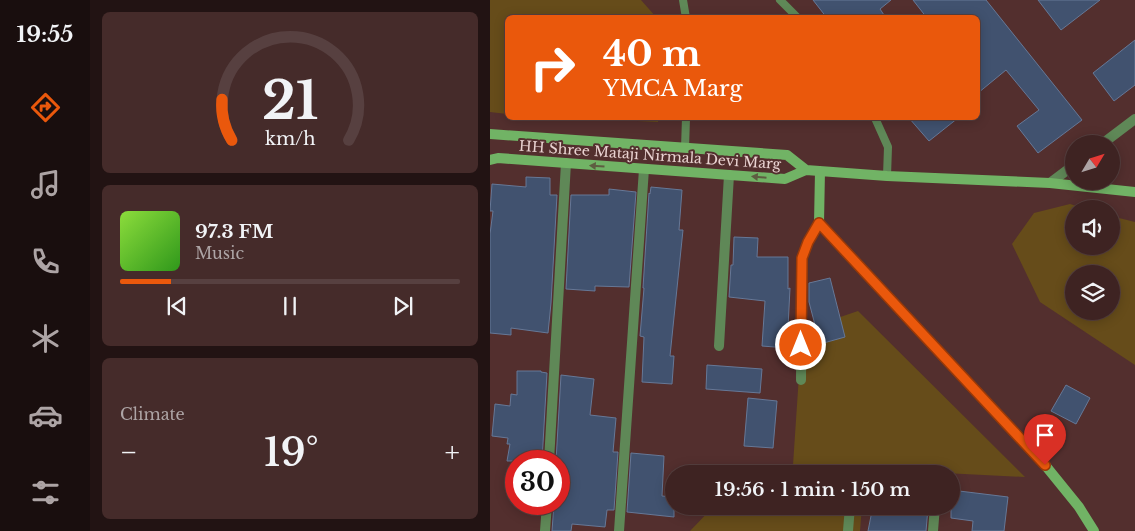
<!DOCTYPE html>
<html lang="en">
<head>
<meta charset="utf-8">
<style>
  :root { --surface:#3e2322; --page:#452b2a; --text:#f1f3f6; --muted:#ada4a5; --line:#574040; --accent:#ea580c }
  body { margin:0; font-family:"Libre Baskerville",serif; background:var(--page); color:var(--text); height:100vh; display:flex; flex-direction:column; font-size:19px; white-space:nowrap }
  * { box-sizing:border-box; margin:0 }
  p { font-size:16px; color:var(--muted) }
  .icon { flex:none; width:28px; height:28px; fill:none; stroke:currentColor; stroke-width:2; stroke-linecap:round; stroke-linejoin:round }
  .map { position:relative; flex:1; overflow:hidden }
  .panel { display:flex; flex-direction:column; gap:12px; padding:12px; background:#221313; width:400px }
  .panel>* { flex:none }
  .top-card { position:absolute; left:15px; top:15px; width:475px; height:105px; border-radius:8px; box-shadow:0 2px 12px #0003,0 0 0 1px var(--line); background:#ea580c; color:#fff; overflow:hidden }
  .needle { width:32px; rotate:52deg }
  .controls { position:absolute; left:575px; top:135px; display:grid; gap:10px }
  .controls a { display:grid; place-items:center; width:55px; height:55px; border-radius:50%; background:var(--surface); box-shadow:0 2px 12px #0003,0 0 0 1px var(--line); font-size:25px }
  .speed { position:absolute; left:15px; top:450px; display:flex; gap:10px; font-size:25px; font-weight:700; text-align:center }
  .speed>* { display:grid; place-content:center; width:65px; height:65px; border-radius:50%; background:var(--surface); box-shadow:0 2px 12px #0003,0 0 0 1px var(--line); line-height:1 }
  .speed .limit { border:8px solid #d22; background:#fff; color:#111 }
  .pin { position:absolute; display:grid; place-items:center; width:42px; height:42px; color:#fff; margin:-51px -21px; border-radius:50% 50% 50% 0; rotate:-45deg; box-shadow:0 0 5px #0007 }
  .pin .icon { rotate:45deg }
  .me { position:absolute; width:55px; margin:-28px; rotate:0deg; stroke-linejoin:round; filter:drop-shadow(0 0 4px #0008) }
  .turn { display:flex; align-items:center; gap:18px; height:105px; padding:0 15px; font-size:22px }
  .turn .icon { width:65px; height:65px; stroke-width:2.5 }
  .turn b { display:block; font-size:35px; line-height:42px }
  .big { font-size:38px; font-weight:600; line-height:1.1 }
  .panel .widget { flex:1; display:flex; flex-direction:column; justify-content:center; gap:8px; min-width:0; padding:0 18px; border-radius:8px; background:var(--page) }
  .panel .dial { align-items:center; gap:0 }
  .dial svg { height:130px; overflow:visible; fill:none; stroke:var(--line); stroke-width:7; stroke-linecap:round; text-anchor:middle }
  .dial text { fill:var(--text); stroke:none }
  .song { display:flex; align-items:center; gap:15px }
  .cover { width:60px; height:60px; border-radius:8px; background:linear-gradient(135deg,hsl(90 70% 55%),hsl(110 70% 35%)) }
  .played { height:5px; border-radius:2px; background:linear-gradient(90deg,var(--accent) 15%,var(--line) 15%) }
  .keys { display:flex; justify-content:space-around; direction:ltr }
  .heat { display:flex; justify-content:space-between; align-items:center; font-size:28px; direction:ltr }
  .trip { position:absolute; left:175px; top:465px; width:295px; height:50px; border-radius:25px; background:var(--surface); box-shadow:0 2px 12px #0003,0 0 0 1px var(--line); font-weight:600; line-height:50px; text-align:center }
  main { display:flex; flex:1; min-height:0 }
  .dock { display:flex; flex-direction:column; width:90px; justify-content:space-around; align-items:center; background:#190e0e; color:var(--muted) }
  .dock .icon { width:35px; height:35px }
  .dock .selected { color:var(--accent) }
  .dock b { font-size:22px; color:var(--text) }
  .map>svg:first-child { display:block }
  .green { fill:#664c1a; fill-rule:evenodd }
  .building { fill:#41526f; stroke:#667897 }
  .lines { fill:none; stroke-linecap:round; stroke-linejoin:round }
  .lane { stroke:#5f8857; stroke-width:8 }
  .street { stroke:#5f8857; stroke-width:10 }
  .secondary { stroke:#71b365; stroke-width:10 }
  .oneway { fill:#5e5d41 }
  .route-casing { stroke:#983908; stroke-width:12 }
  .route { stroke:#ea580c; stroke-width:9 }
  .labels { text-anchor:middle; stroke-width:4; stroke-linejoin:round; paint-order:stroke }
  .street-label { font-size:14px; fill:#e9d2d1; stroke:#532f2e }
</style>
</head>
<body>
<main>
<nav class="dock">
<b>19:55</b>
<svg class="icon selected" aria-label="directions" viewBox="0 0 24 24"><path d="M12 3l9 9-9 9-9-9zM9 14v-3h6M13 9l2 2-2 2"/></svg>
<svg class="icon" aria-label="music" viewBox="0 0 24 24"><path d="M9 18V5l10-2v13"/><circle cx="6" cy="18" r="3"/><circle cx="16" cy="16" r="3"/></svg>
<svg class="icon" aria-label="phone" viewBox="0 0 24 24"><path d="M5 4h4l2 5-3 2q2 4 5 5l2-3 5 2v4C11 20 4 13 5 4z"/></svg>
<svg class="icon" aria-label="climate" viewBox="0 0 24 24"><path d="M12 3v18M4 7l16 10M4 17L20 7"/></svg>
<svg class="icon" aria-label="car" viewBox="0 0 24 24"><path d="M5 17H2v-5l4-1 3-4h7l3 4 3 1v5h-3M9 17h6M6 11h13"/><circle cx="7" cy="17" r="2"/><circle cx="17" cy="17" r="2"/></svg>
<svg class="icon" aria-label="filters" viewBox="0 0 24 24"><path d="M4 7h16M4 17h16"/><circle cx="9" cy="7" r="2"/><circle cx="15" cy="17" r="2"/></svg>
</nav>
<section class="panel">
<div class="widget dial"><svg viewBox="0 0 100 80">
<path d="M14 69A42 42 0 1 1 86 69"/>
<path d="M14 69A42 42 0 0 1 8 44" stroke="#ea580c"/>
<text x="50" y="56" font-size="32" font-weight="700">21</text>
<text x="50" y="72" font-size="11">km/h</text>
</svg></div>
<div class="widget">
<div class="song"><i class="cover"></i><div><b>97.3 FM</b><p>Music</p></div></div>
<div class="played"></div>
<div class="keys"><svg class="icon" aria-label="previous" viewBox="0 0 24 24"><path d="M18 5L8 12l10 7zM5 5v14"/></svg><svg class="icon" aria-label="pause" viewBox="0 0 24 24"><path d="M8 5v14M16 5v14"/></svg><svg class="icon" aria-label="next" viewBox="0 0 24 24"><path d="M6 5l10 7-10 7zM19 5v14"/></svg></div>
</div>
<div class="widget"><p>Climate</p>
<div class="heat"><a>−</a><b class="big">19°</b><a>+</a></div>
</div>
</section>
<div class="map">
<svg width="645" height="531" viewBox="0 0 645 531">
  <rect width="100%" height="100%" fill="#532f2e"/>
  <path class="green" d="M 0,0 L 151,0 L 166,17 L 18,18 L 17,114 L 0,112 Z
    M 86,118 L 168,118 L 168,122 Z
    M 580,204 L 596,209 L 584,209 L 584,246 L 621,246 L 621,216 L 645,222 L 645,365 L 550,302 L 522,244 L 544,213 ZM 584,274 L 621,274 L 621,311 L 584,311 Z
    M 368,311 L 535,477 L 376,469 L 375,474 L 255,474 L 264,464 L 303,465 L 312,330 Z
    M 224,506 L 372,506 L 370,531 L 200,531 Z"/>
  <path class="building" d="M 323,0 L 401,0 L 390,9 L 396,18 L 337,18 Z
    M 423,0 L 496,0 L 592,120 L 548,153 L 527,126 L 549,110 L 516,70 L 488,93 L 488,18 L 437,18 Z
    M 548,0 L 610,0 L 571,30 Z
    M 645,40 L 645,85 L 624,101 L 603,73 Z
    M 419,118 L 468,118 L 439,141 Z
    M 36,177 L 60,178 L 60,195 L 67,195 L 61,303 L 58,333 L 21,328 L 21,335 L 0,333 L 0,234 L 3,211 L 0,211 L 2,184 L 36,187 Z
    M 161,187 L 192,190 L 189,230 L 193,230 L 180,356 L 184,356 L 182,384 L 152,382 L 154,337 L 150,336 L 154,288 L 153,288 L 159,193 L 160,194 Z
    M 119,189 L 146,192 L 139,287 L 105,286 L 105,291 L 76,289 L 81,195 L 119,195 Z
    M 244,237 L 268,238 L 267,257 L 298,257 L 298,289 L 300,288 L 297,348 L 272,346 L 275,301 L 239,297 L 241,265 L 243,265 Z
    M 340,278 L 355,337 L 330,344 L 319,302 L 319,283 Z
    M 217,365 L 272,369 L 270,393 L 216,389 Z
    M 27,371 L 51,371 L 51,372 L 57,373 L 52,461 L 17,461 L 20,444 L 17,444 L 18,438 L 2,436 L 5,404 L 20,406 L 21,394 L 27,395 Z
    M 71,375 L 104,379 L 100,415 L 126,418 L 123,452 L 128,452 L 124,510 L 117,510 L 115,527 L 82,524 L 81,531 L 62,531 L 64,504 L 69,504 L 69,461 L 66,461 Z
    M 576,385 L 600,398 L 586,424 L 561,411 Z
    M 258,398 L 287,401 L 283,448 L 254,446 Z
    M 141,453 L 174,456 L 172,496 L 184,497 L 184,517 L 137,512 Z
    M 461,490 L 518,497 L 514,531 L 482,531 L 483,521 L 461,518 Z
    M 383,506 L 427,506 L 438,508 L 436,531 L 378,531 Z"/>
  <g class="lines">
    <path class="lane" d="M 193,0 L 196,18
      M 290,0 L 308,18
      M 385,118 L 398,147 L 397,176
      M 195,148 L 196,118"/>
    <path class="street" d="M 612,144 L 645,119
      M 560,183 L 584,165
      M 229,346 L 239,175
      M 311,380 L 312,258 L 318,242 L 329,223
      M 59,461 L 76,163
      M 55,531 L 57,504
      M 129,531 L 154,169
      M 358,531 L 360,506
      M 443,531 L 445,506"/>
    <path class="secondary" d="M 0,134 L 297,155 L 316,170
      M 0,160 L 8,158 L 295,179 L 316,170 L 397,176 L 560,183 L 645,192
      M 330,171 L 329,223 L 555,465 L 589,507 L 604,531"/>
  </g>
  <defs><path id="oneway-solid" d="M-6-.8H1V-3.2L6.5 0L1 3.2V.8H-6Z" transform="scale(1.25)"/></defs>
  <g class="oneway">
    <use href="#oneway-solid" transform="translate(107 166) rotate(-176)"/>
    <use href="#oneway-solid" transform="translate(269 177) rotate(-175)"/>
  </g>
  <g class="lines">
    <g class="route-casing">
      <path id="route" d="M 311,345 L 312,258 L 318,242 L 329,223 L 555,465"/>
    </g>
    <use href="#route" class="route"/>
  </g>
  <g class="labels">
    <g class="street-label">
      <text transform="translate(160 155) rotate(4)" y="5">HH Shree Mataji Nirmala Devi Marg</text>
    </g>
  </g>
</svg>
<div class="controls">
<a><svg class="needle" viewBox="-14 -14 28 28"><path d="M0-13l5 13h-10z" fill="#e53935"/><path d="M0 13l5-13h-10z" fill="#ada4a5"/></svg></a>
<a><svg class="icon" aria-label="sound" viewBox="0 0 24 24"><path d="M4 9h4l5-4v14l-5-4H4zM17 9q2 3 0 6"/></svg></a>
<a><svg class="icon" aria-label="layers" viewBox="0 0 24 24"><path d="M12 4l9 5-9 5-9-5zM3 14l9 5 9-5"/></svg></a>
</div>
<div class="speed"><div class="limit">30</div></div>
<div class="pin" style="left:555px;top:465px;background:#d93025"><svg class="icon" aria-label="arrive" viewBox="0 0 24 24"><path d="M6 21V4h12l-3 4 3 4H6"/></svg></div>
<svg class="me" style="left:311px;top:345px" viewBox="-20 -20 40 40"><circle r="17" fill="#ea580c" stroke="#fff" stroke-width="3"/><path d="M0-11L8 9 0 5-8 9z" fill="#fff"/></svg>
<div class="trip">19:56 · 1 min · 150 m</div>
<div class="top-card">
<div class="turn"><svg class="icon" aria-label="right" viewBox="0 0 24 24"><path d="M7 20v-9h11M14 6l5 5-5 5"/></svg><div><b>40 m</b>YMCA Marg</div></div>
</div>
</div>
</main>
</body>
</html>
